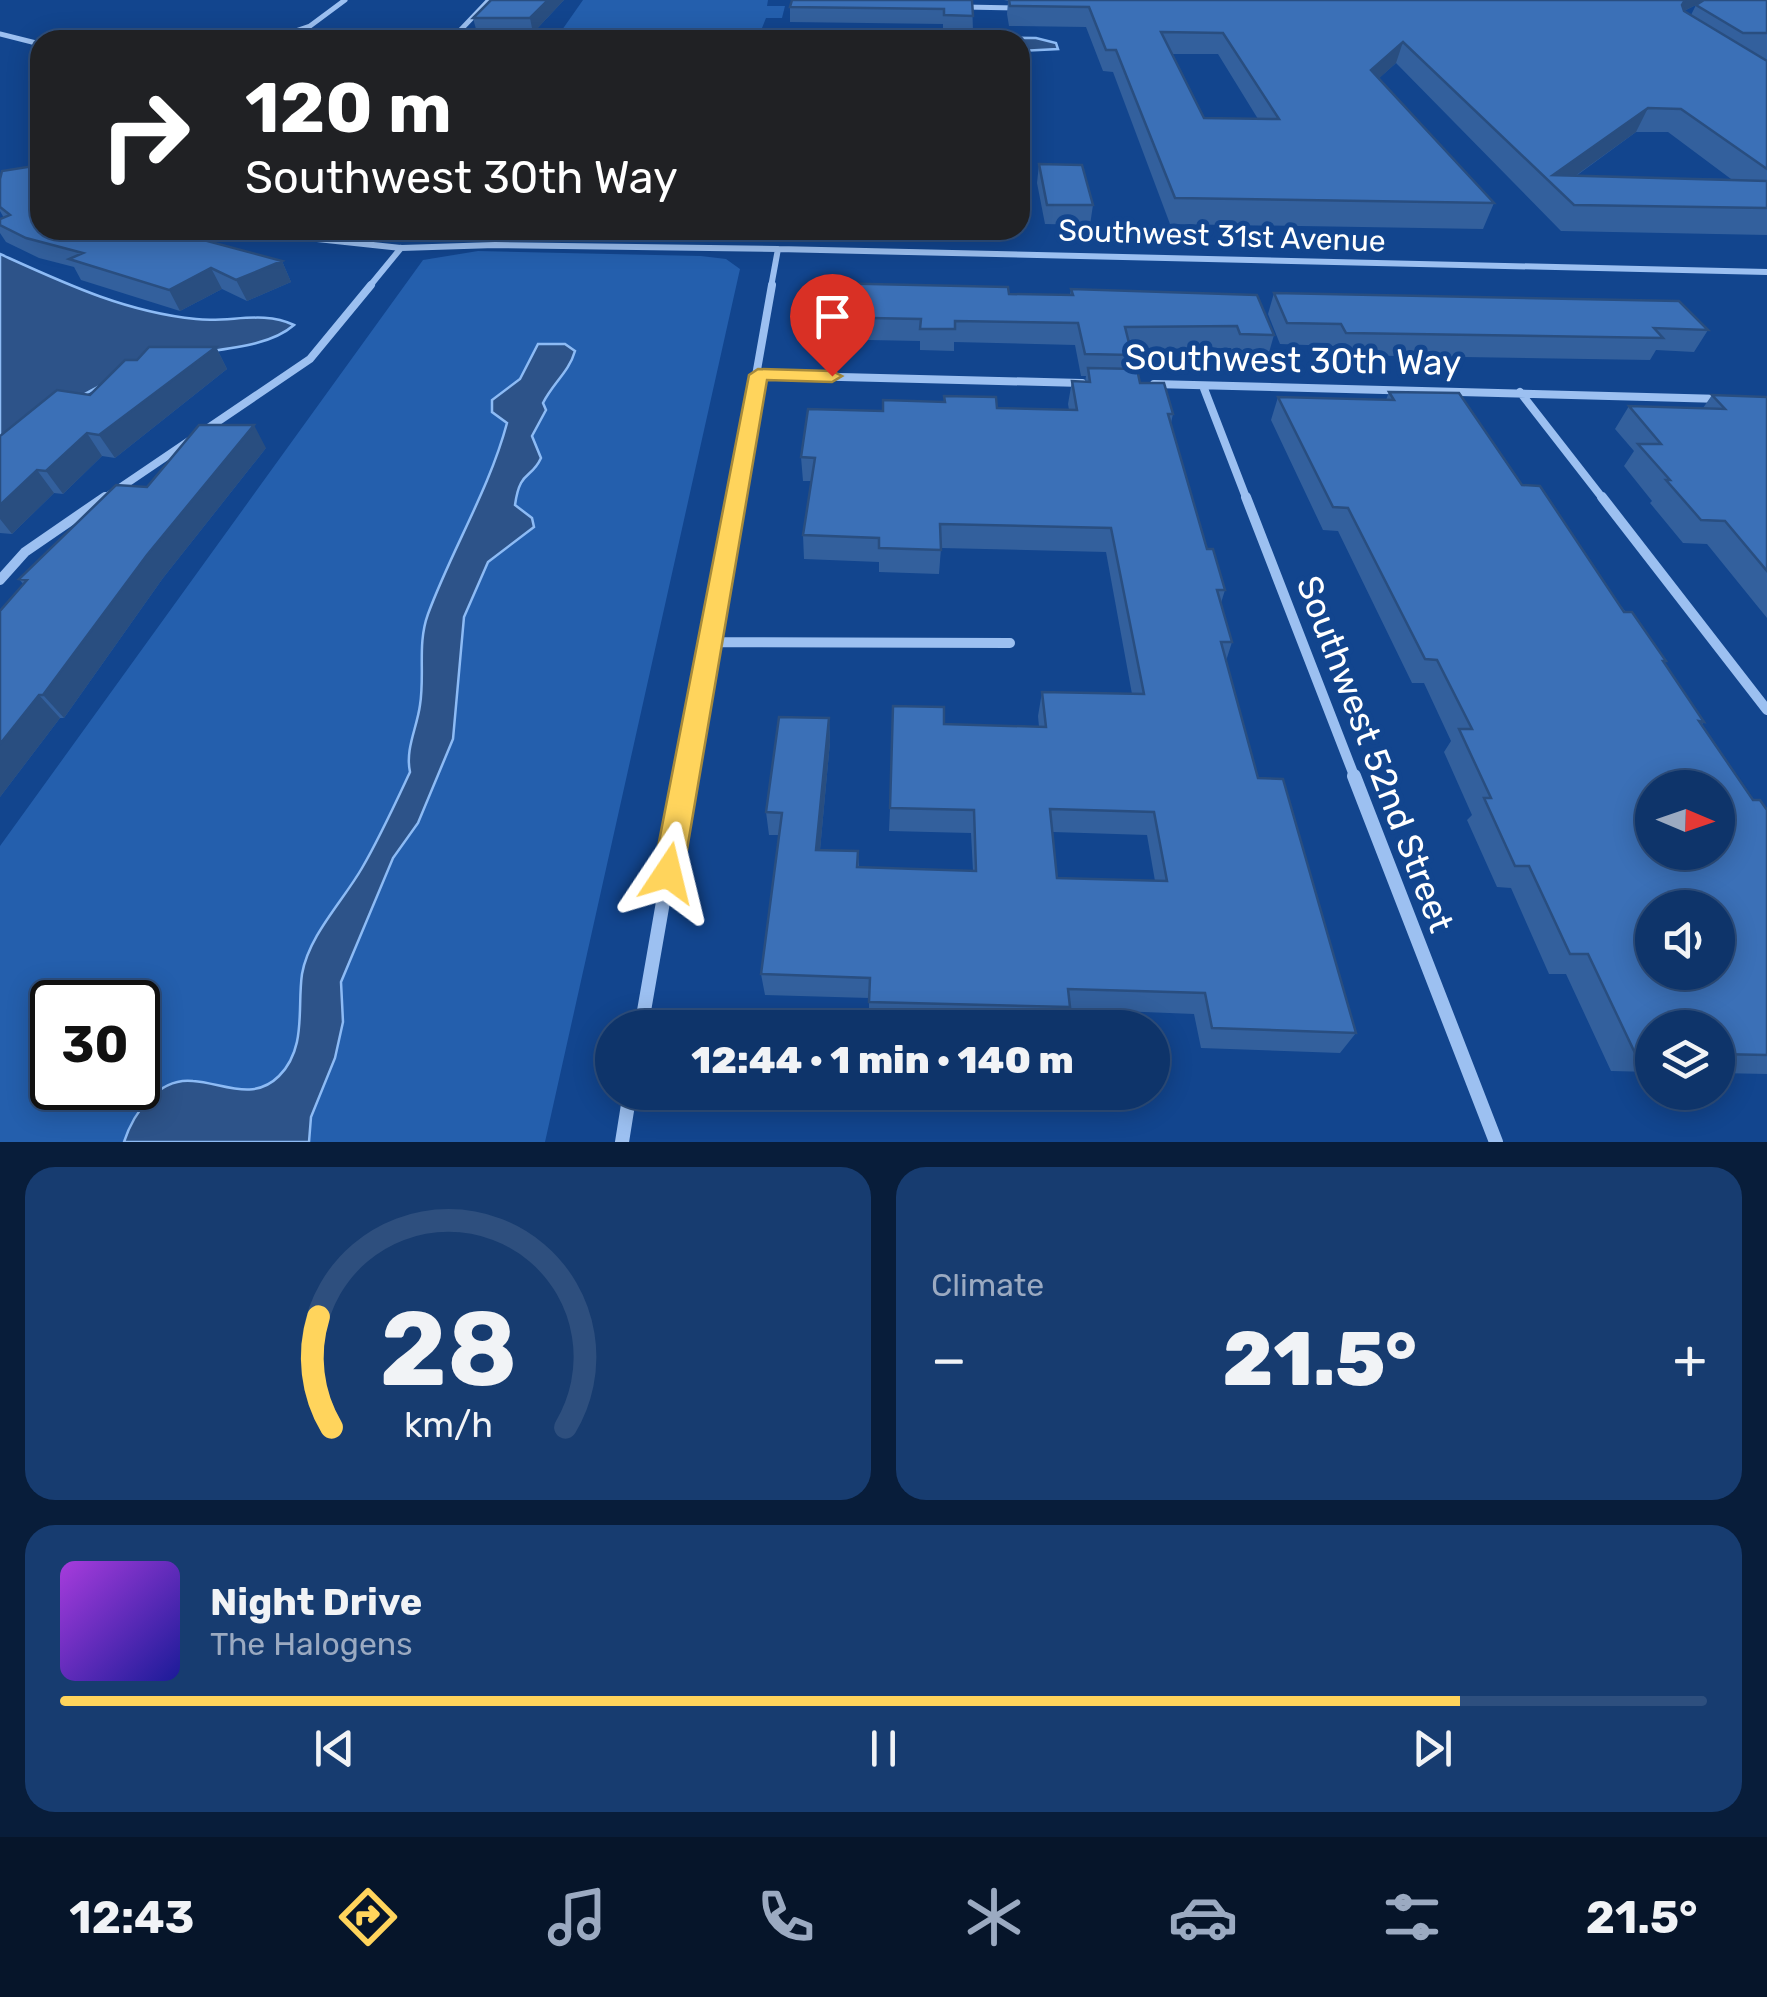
<!DOCTYPE html>
<html lang="en">
<head>
<meta charset="utf-8">
<style>
  :root { --surface:#0e346a; --page:#173c70; --text:#f1f3f6; --muted:#9baac1; --line:#2e4f7e; --accent:#ffd45c }
  body { margin:0; font-family:Rubik,sans-serif; background:var(--page); color:var(--text); height:100vh; display:flex; flex-direction:column; font-size:38px; white-space:nowrap }
  * { box-sizing:border-box; margin:0 }
  p { font-size:32px; color:var(--muted) }
  .icon { flex:none; width:55px; height:55px; fill:none; stroke:currentColor; stroke-width:2; stroke-linecap:round; stroke-linejoin:round }
  .map { position:relative; height:1142px; overflow:hidden }
  .side { display:flex; flex-direction:column; gap:25px; padding:25px; background:#081d3a; flex:1 }
  .side>* { flex:none }
  .hud { position:absolute; left:30px; top:30px; width:1000px; height:210px; border-radius:30px; box-shadow:0 5px 25px #0003,0 0 0 2px var(--line); background:#202124; color:#fff; overflow:hidden }
  .needle { width:65px; rotate:92deg }
  .tools { position:absolute; left:1635px; top:770px; display:grid; gap:20px }
  .tools a { display:grid; place-items:center; width:100px; height:100px; border-radius:50%; background:var(--surface); box-shadow:0 5px 25px #0003,0 0 0 2px var(--line); font-size:50px }
  .speed { position:absolute; left:30px; top:980px; display:flex; gap:20px; font-size:50px; font-weight:700; text-align:center }
  .speed>* { display:grid; place-content:center; width:130px; height:130px; border-radius:50%; background:var(--surface); box-shadow:0 5px 25px #0003,0 0 0 2px var(--line); line-height:1 }
  .speed .limit { border:5px solid #111; border-radius:15px; background:#fff; color:#111 }
  .pin { position:absolute; display:grid; place-items:center; width:85px; height:85px; color:#fff; margin:-102px -42px; border-radius:50% 50% 50% 0; rotate:-45deg; box-shadow:0 0 10px #0007 }
  .pin .icon { rotate:45deg }
  .me { position:absolute; width:110px; margin:-55px; rotate:10deg; stroke-linejoin:round; filter:drop-shadow(0 0 8px #0008) }
  .turn { display:flex; align-items:center; gap:35px; height:210px; padding:0 50px; font-size:45px }
  .turn .icon { width:130px; height:130px; stroke-width:2.5 }
  .turn b { display:block; font-size:70px; line-height:85px }
  .big { font-size:75px; font-weight:800; line-height:1.1 }
  .side .card { flex:1; display:flex; flex-direction:column; justify-content:center; gap:15px; min-width:0; padding:0 35px; border-radius:30px; background:var(--page) }
  .side .dial { align-items:center; gap:0 }
  .dial svg { height:260px; overflow:visible; fill:none; stroke:var(--line); stroke-width:7; stroke-linecap:round; text-anchor:middle }
  .dial text { fill:var(--text); stroke:none }
  .song { display:flex; align-items:center; gap:30px }
  .cover { width:120px; height:120px; border-radius:15px; background:linear-gradient(135deg,hsl(280 70% 55%),hsl(240 70% 35%)) }
  .played { height:10px; border-radius:5px; background:linear-gradient(90deg,var(--accent) 85%,var(--line) 85%) }
  .keys { display:flex; justify-content:space-around; direction:ltr }
  .heat { display:flex; justify-content:space-between; align-items:center; font-size:55px; direction:ltr }
  .side .tiles { flex:1; display:grid; gap:25px; grid-template-columns:1fr 1fr }
  .card:last-child { grid-column:span 2 }
  .trip { position:absolute; left:595px; top:1010px; width:575px; height:100px; border-radius:50px; background:var(--surface); box-shadow:0 5px 25px #0003,0 0 0 2px var(--line); font-weight:800; line-height:100px; text-align:center }
  .tabs { display:flex; height:160px; justify-content:space-around; align-items:center; background:#06152a; color:var(--muted) }
  .tabs .icon { width:70px; height:70px }
  .tabs .active { color:var(--accent) }
  .tabs b { font-size:45px; color:var(--text) }
  .map>svg:first-child { display:block }
  .green { fill:#245fad; fill-rule:evenodd }
  .water { fill:#2d5389; stroke:#8dbbf5; stroke-width:2.5 }
  .lines { fill:none; stroke-linecap:round; stroke-linejoin:round }
  .street-far4 { stroke:#9cc0f1; stroke-width:5 }
  .street-far3 { stroke:#9cc0f1; stroke-width:6 }
  .street-far2 { stroke:#9cc0f1; stroke-width:8 }
  .street-far1 { stroke:#9cc0f1; stroke-width:10 }
  .street { stroke:#9cc0f1; stroke-width:14 }
  .wall { fill:#33609d; fill-rule:evenodd }
  .shaded-wall { fill:#294e80 }
  .building { fill:#3b70b7; stroke:#294e80; stroke-width:2.5; fill-rule:evenodd }
  .route { fill:#ffd45c; stroke:#a68a3c; stroke-width:2.5 }
  .labels { text-anchor:middle; stroke-width:10; stroke-linejoin:round; paint-order:stroke }
  .far-street-label { font-size:30px; fill:#fff; stroke:#12458e }
  .street-label { font-size:35px; fill:#fff; stroke:#12458e }
</style>
</head>
<body>
<div class="map">
<svg width="1767" height="1142" viewBox="0 0 1767 1142">
  <rect width="100%" height="100%" fill="#12458e"/>
  <path class="green" d="M 583,0 L 768,0 L 767,6 L 785,6 L 782,18 L 766,18 L 762,28 L 784,34 L 738,40 L 555,40 Z
    M 478,251 L 701,256 L 726,259 L 740,269 L 545,1142 L 0,1142 L 0,846 L 423,260 ZM 52,1002 L 138,1002 L 138,1088 L 52,1088 Z"/>
  <path class="water" d="M 792,34 L 1036,38 L 1056,43 L 1058,49 L 1020,51 L 1020,40 L 738,40 Z
    M 0,254 C 64,283 125,312 196,319 C 230,323 262,310 294,325 C 260,355 188,347 145,365 C 94,385 47,417 0,444 Z
    M 538,344 L 565,344 L 575,351 C 569,372 553,383 543,403 L 546,410 L 532,436 L 541,458 C 531,480 520,469 515,505 L 532,518 L 534,527 L 488,562 L 464,617 L 453,739 L 418,823 L 393,858 L 341,982 L 343,1022 L 335,1058 L 311,1117 L 309,1142 L 124,1142 C 133,1114 158,1077 193,1081 C 223,1083 253,1102 279,1076 C 307,1048 297,1008 302,974 C 309,935 343,901 362,868 C 380,837 395,804 410,772 C 405,749 417,728 420,705 C 425,674 417,644 428,614 C 452,549 489,490 507,423 L 492,412 L 492,400 L 520,379 Z"/>
  <g class="lines">
    <path class="street-far4" d="M 964,7 L 1017,8
      M 0,34 L 40,44
      M 269,40 L 310,26 L 345,0
      M 451,40 L 489,0"/>
    <path class="street-far3" d="M 234,230 L 401,248 L 495,245 L 778,249 L 1767,272
      M 369,287 L 401,248
      M 771,287 L 778,249"/>
    <path class="street-far2" d="M 758,375 L 1082,383
      M 1154,384 L 1722,399
      M 1203,386 L 1247,500
      M 1520,392 L 1604,500
      M 102,500 L 310,359 L 371,285
      M 734,500 L 772,285"/>
    <path class="street-far1" d="M 1246,497 L 1355,778
      M 1602,497 L 1767,710
      M 0,580 L 25,552 L 105,497
      M 708,642 L 1010,643
      M 685,778 L 734,497"/>
    <path class="street" d="M 1354,776 L 1496,1142
      M 641,1028 L 685,776
      M 622,1142 L 630,1092"/>
  </g>
  <path class="wall" d="M 491,0 L 564,0 L 533,33 L 477,33 L 473,18 Z
    M 972,0 L 973,31 L 943,30 L 943,24 L 790,22 L 790,7 Z
    M 1004,0 L 1767,0 L 1767,235 L 1561,231 L 1396,63 L 1378,79 L 1494,203 L 1483,229 L 1170,224 L 1113,72 L 1103,71 L 1086,27 L 1009,26 L 1007,14 L 1008,1 ZM 1696,5 L 1691,15 L 1684,11 ZM 1172,54 L 1218,54 L 1258,119 L 1204,118 ZM 1636,132 L 1668,132 L 1731,179 L 1576,176 Z
    M 1039,164 L 1093,205 L 1090,225 L 1045,224 L 1037,183 Z
    M 0,179 L 40,230 L 282,261 L 291,282 L 247,301 L 222,289 L 180,311 L 81,280 L 74,267 L 39,258 L 6,242 L 0,233 L 0,219 L 4,218 L 0,211 Z
    M 1071,289 L 1274,335 L 1268,356 L 1234,356 L 1231,348 L 1131,349 L 1132,355 L 1130,369 L 1140,383 L 1173,414 L 1171,423 L 1207,549 L 1225,590 L 1221,603 L 1232,642 L 1226,661 L 1258,778 L 1356,1033 L 1340,1053 L 1201,1048 L 1194,1014 L 1069,1009 L 1063,1027 L 869,1022 L 869,998 L 765,995 L 761,974 L 779,835 L 769,835 L 766,812 L 829,718 L 830,742 L 820,850 L 858,851 L 859,867 L 973,871 L 971,833 L 889,831 L 890,808 L 944,724 L 1039,727 L 1038,716 L 1042,692 L 1132,694 L 1106,552 L 941,548 L 939,574 L 879,572 L 879,562 L 804,559 L 803,535 L 811,481 L 803,481 L 801,457 L 883,411 L 997,408 L 1069,410 L 1068,404 L 1072,381 L 1085,382 L 1086,376 L 1081,376 L 1075,345 L 954,342 L 954,351 L 920,350 L 920,341 L 819,339 L 818,317 L 1009,294 L 1070,295 ZM 1053,832 L 1147,835 L 1155,881 L 1057,878 Z
    M 1274,293 L 1708,330 L 1694,352 L 1656,350 L 1650,360 L 1338,355 L 1333,346 L 1280,344 L 1268,314 Z
    M 216,347 L 227,369 L 115,458 L 102,456 L 63,494 L 54,493 L 12,534 L 0,533 L 0,436 L 90,395 Z
    M 1389,392 L 1522,485 L 1666,661 L 1664,663 L 1704,722 L 1701,725 L 1753,800 L 1767,810 L 1767,1074 L 1718,1073 L 1718,1028 L 1652,1028 L 1652,1072 L 1611,1071 L 1566,974 L 1549,974 L 1511,888 L 1497,887 L 1467,820 L 1472,815 L 1444,752 L 1451,741 L 1424,683 L 1412,683 L 1338,531 L 1323,530 L 1271,420 L 1278,397 L 1386,400 Z
    M 1712,395 L 1767,397 L 1767,618 L 1707,544 L 1683,543 L 1650,503 L 1652,501 L 1624,466 L 1634,451 L 1615,429 L 1629,406 L 1703,408 Z
    M 266,448 L 163,578 L 64,718 L 60,718 L 0,797 L 0,611 L 23,584 L 19,579 L 147,487 Z"/>
  <path class="shaded-wall" d="M 548,0 L 564,0 L 533,33 L 530,18 Z
    M 1685,0 L 1706,0 L 1678,14 Z
    M 1403,42 L 1396,63 L 1363,93 L 1371,70 Z
    M 1648,108 L 1636,132 L 1557,189 L 1553,175 Z
    M 282,261 L 291,282 L 247,301 L 236,280 Z
    M 211,268 L 222,289 L 180,311 L 169,290 Z
    M 216,347 L 227,369 L 115,458 L 99,435 Z
    M 254,425 L 266,448 L 163,578 L 64,718 L 43,695 L 147,555 Z
    M 87,433 L 102,456 L 63,494 L 46,471 Z
    M 37,470 L 54,493 L 12,534 L 0,519 L 0,505 Z
    M 39,695 L 60,718 L 0,797 L 0,744 Z
    M 829,718 L 830,742 L 818,872 L 816,850 Z"/>
  <path class="building" d="M 491,0 L 548,0 L 530,18 L 473,18 Z
    M 792,0 L 972,0 L 973,16 L 944,15 L 944,9 L 790,7 Z
    M 1009,0 L 1685,0 L 1682,5 L 1684,11 L 1767,61 L 1767,169 L 1681,109 L 1648,108 L 1553,175 L 1767,181 L 1767,208 L 1574,205 L 1403,42 L 1371,70 L 1494,203 L 1175,198 L 1116,50 L 1106,50 L 1089,7 L 1010,6 ZM 1161,32 L 1223,33 L 1279,119 L 1204,118 Z
    M 1704,0 L 1767,0 L 1767,33 L 1743,33 L 1696,5 Z
    M 1039,164 L 1082,165 L 1093,205 L 1047,205 Z
    M 40,165 L 40,230 L 166,230 L 282,261 L 236,280 L 211,268 L 169,290 L 69,259 L 83,253 L 26,238 L 0,225 L 0,219 L 10,215 L 0,207 L 0,179 L 2,171 Z
    M 824,283 L 1008,287 L 1009,294 L 1073,295 L 1071,289 L 1257,295 L 1274,335 L 1240,334 L 1237,326 L 1125,327 L 1132,355 L 1085,354 L 1078,323 L 955,321 L 955,329 L 920,329 L 921,319 L 818,317 Z
    M 1274,293 L 1679,301 L 1708,330 L 1654,328 L 1663,338 L 1346,333 L 1341,324 L 1287,323 Z
    M 149,347 L 216,347 L 99,435 L 87,433 L 46,471 L 37,470 L 0,505 L 0,436 L 57,390 L 90,395 L 125,360 L 137,360 Z
    M 1088,368 L 1137,369 L 1140,383 L 1164,383 L 1173,414 L 1168,414 L 1207,549 L 1213,549 L 1225,590 L 1217,590 L 1232,642 L 1221,642 L 1258,778 L 1283,779 L 1356,1033 L 1212,1028 L 1205,993 L 1068,989 L 1070,1007 L 869,1002 L 870,978 L 761,974 L 782,813 L 766,812 L 779,717 L 829,718 L 816,850 L 858,851 L 857,867 L 976,871 L 974,810 L 890,808 L 893,706 L 944,707 L 944,724 L 1046,727 L 1042,692 L 1144,694 L 1111,528 L 940,524 L 941,550 L 879,548 L 879,538 L 803,535 L 815,458 L 801,457 L 808,409 L 883,411 L 883,400 L 945,402 L 944,396 L 996,397 L 997,408 L 1077,410 L 1072,381 L 1090,382 ZM 1050,809 L 1154,812 L 1167,881 L 1057,878 Z
    M 1389,392 L 1459,393 L 1522,485 L 1540,486 L 1624,612 L 1632,612 L 1666,661 L 1663,661 L 1704,722 L 1699,721 L 1753,800 L 1760,800 L 1767,810 L 1767,1055 L 1718,1054 L 1718,1028 L 1652,1028 L 1652,1053 L 1635,1053 L 1588,954 L 1570,954 L 1529,866 L 1515,866 L 1484,798 L 1491,798 L 1459,729 L 1472,729 L 1437,660 L 1425,659 L 1348,508 L 1333,507 L 1278,397 L 1394,400 ZM 1652,788 L 1718,788 L 1718,852 L 1652,852 ZM 1652,908 L 1718,908 L 1718,972 L 1652,972 Z
    M 1712,395 L 1767,397 L 1767,571 L 1725,521 L 1701,520 L 1666,480 L 1670,480 L 1638,444 L 1661,444 L 1629,406 L 1725,409 Z
    M 199,425 L 254,425 L 147,555 L 43,695 L 39,695 L 0,744 L 0,611 L 27,580 L 19,579 L 116,485 L 147,487 Z"/>
  <path class="route" d="M 758,369 L 832,371 L 842,376 L 832,382 L 767,380 L 683,873 L 678,883 L 668,887 L 657,883 L 653,873 L 749,375 Z"/>
  <g class="labels">
    <g class="far-street-label">
      <text transform="translate(1222 236) rotate(2)" y="10">Southwest 31st Avenue</text>
    </g>
    <g class="street-label">
      <text transform="translate(1293 360) rotate(1)" y="12">Southwest 30th Way</text>
      <text transform="translate(1375 754) rotate(69)" y="12">Southwest 52nd Street</text>
    </g>
  </g>
</svg>
<div class="tools">
<a><svg class="needle" viewBox="-14 -14 28 28"><path d="M0-13l5 13h-10z" fill="#e53935"/><path d="M0 13l5-13h-10z" fill="#9baac1"/></svg></a>
<a><svg class="icon" aria-label="sound" viewBox="0 0 24 24"><path d="M4 9h4l5-4v14l-5-4H4zM17 9q2 3 0 6"/></svg></a>
<a><svg class="icon" aria-label="layers" viewBox="0 0 24 24"><path d="M12 4l9 5-9 5-9-5zM3 14l9 5 9-5"/></svg></a>
</div>
<div class="speed"><div class="limit">30</div></div>
<div class="pin" style="left:832px;top:376px;background:#d93025"><svg class="icon" aria-label="arrive" viewBox="0 0 24 24"><path d="M6 21V4h12l-3 4 3 4H6"/></svg></div>
<svg class="me" style="left:668px;top:873px" viewBox="-20 -20 40 40"><path d="M0-17L14 15 0 8-14 15z" fill="#ffd45c" stroke="#fff" stroke-width="4"/></svg>
<div class="trip">12:44 · 1 min · 140 m</div>
<div class="hud">
<div class="turn"><svg class="icon" aria-label="right" viewBox="0 0 24 24"><path d="M7 20v-9h11M14 6l5 5-5 5"/></svg><div><b>120 m</b>Southwest 30th Way</div></div>
</div>
</div>
<section class="side">
<div class="tiles">
<div class="card dial"><svg viewBox="0 0 100 80">
<path d="M14 69A42 42 0 1 1 86 69"/>
<path d="M14 69A42 42 0 0 1 10 35" stroke="#ffd45c"/>
<text x="50" y="56" font-size="32" font-weight="700">28</text>
<text x="50" y="72" font-size="11">km/h</text>
</svg></div>
<div class="card"><p>Climate</p>
<div class="heat"><a>−</a><b class="big">21.5°</b><a>+</a></div>
</div>
<div class="card">
<div class="song"><i class="cover"></i><div><b>Night Drive</b><p>The Halogens</p></div></div>
<div class="played"></div>
<div class="keys"><svg class="icon" aria-label="previous" viewBox="0 0 24 24"><path d="M18 5L8 12l10 7zM5 5v14"/></svg><svg class="icon" aria-label="pause" viewBox="0 0 24 24"><path d="M8 5v14M16 5v14"/></svg><svg class="icon" aria-label="next" viewBox="0 0 24 24"><path d="M6 5l10 7-10 7zM19 5v14"/></svg></div>
</div>
</div>
</section>
<nav class="tabs">
<b>12:43</b>
<svg class="icon active" aria-label="directions" viewBox="0 0 24 24"><path d="M12 3l9 9-9 9-9-9zM9 14v-3h6M13 9l2 2-2 2"/></svg>
<svg class="icon" aria-label="music" viewBox="0 0 24 24"><path d="M9 18V5l10-2v13"/><circle cx="6" cy="18" r="3"/><circle cx="16" cy="16" r="3"/></svg>
<svg class="icon" aria-label="phone" viewBox="0 0 24 24"><path d="M5 4h4l2 5-3 2q2 4 5 5l2-3 5 2v4C11 20 4 13 5 4z"/></svg>
<svg class="icon" aria-label="climate" viewBox="0 0 24 24"><path d="M12 3v18M4 7l16 10M4 17L20 7"/></svg>
<svg class="icon" aria-label="car" viewBox="0 0 24 24"><path d="M5 17H2v-5l4-1 3-4h7l3 4 3 1v5h-3M9 17h6M6 11h13"/><circle cx="7" cy="17" r="2"/><circle cx="17" cy="17" r="2"/></svg>
<svg class="icon" aria-label="filters" viewBox="0 0 24 24"><path d="M4 7h16M4 17h16"/><circle cx="9" cy="7" r="2"/><circle cx="15" cy="17" r="2"/></svg>
<b>21.5°</b>
</nav>
</body>
</html>
